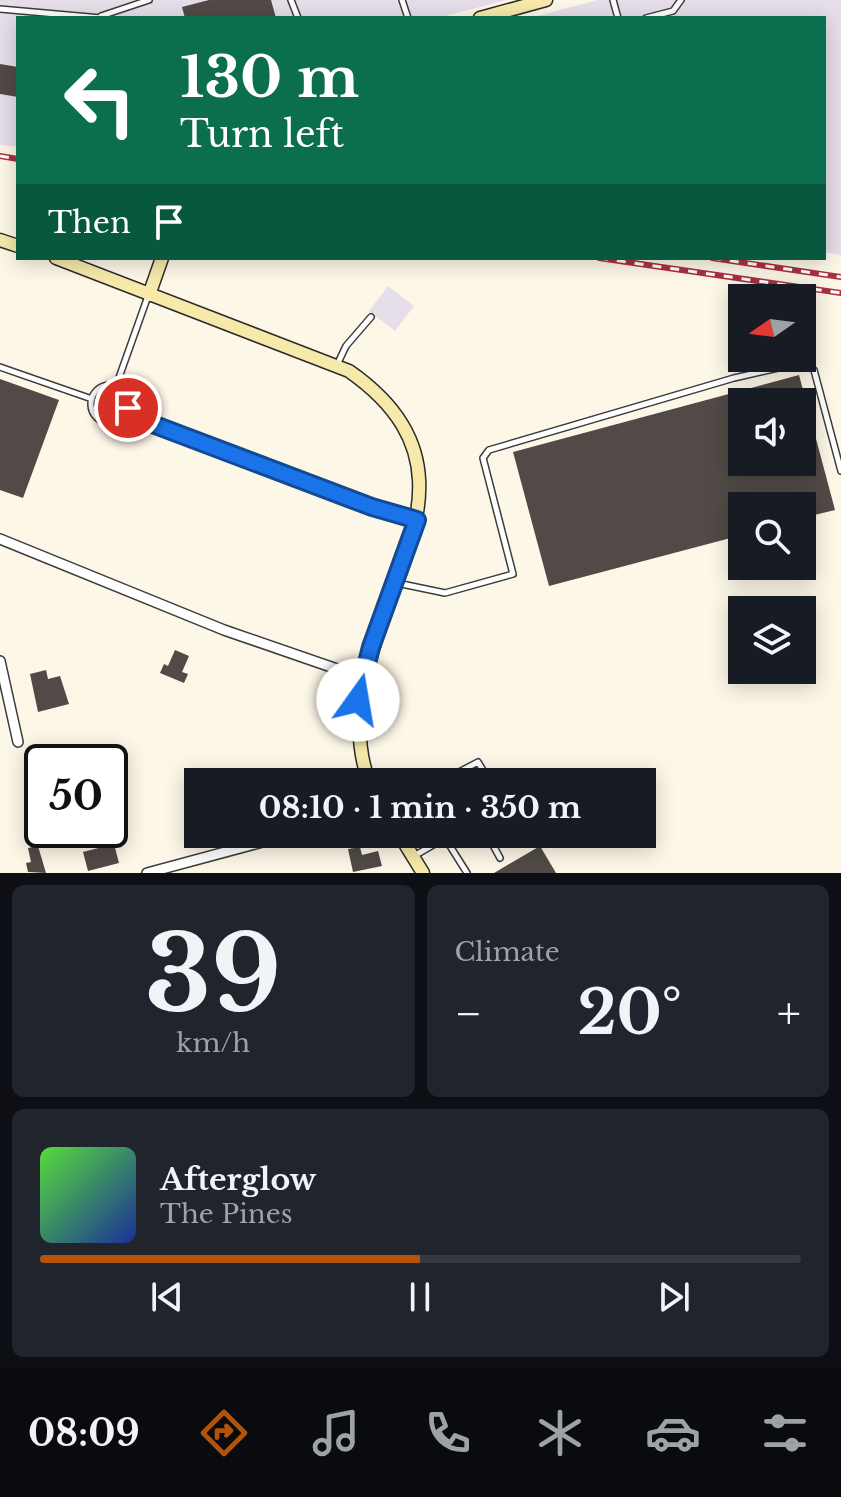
<!DOCTYPE html>
<html lang="en">
<head>
<meta charset="utf-8">
<style>
  :root { --surface:#171b24; --page:#20242c; --text:#f1f3f6; --muted:#9ea1a6; --line:#363941; --accent:#b45309 }
  body { margin:0; font-family:"Libre Baskerville",serif; background:var(--page); color:var(--text); height:100vh; display:flex; flex-direction:column; font-size:30px; white-space:nowrap }
  * { box-sizing:border-box; margin:0 }
  p { font-size:26px; color:var(--muted) }
  .icon { flex:none; width:44px; height:44px; fill:none; stroke:currentColor; stroke-width:2; stroke-linecap:round; stroke-linejoin:round }
  .map { position:relative; height:873px; overflow:hidden }
  .drawer { display:flex; flex-direction:column; gap:12px; padding:12px; background:#0d0f14; flex:1 }
  .drawer>* { flex:none }
  .guide { position:absolute; left:16px; top:16px; width:810px; height:244px; border-radius:0px; box-shadow:0 4px 20px #0003; background:#0b6e4f; color:#fff; overflow:hidden }
  .needle { width:52px; rotate:256deg }
  .controls { position:absolute; left:728px; top:284px; display:grid; gap:16px }
  .controls a { display:grid; place-items:center; width:88px; height:88px; border-radius:0px; background:var(--surface); box-shadow:0 4px 20px #0003; font-size:40px }
  .speed { position:absolute; left:24px; top:744px; display:flex; gap:16px; font-size:40px; font-weight:700; text-align:center }
  .speed>* { display:grid; place-content:center; width:104px; height:104px; border-radius:50%; background:var(--surface); box-shadow:0 4px 20px #0003; line-height:1 }
  .speed .limit { border:4px solid #111; border-radius:12px; background:#fff; color:#111 }
  .pin { position:absolute; display:grid; place-items:center; width:68px; height:68px; color:#fff; margin:-34px; border:4px solid #fff; border-radius:50%; box-shadow:0 2px 8px #0007 }
  .me { position:absolute; width:88px; margin:-44px; rotate:13deg; stroke-linejoin:round; filter:drop-shadow(0 0 6px #0008) }
  .turn { display:flex; align-items:center; gap:28px; height:168px; padding:0 32px; font-size:36px }
  .turn .icon { width:104px; height:104px; stroke-width:2.5 }
  .turn b { display:block; font-size:56px; line-height:68px }
  .then { display:flex; align-items:center; height:76px; padding:0 32px; background:#0003; gap:16px; font-size:30px }
  .big { font-size:60px; font-weight:800; line-height:1.1 }
  .drawer .tile { flex:1; display:flex; flex-direction:column; justify-content:center; gap:12px; min-width:0; padding:0 28px; border-radius:12px; background:var(--page) }
  .drawer .dial { align-items:center; gap:0 }
  .dial b { font-size:104px; line-height:1 }
  .song { display:flex; align-items:center; gap:24px }
  .cover { width:96px; height:96px; border-radius:12px; background:linear-gradient(135deg,hsl(110 70% 55%),hsl(230 70% 35%)) }
  .played { height:8px; border-radius:4px; background:linear-gradient(90deg,var(--accent) 50%,var(--line) 50%) }
  .keys { display:flex; justify-content:space-around; direction:ltr }
  .heat { display:flex; justify-content:space-between; align-items:center; font-size:44px; direction:ltr }
  .drawer .tiles { flex:1; display:grid; gap:12px; grid-template-columns:1fr 1fr }
  .tile:last-child { grid-column:span 2 }
  .trip { position:absolute; left:184px; top:768px; width:472px; height:80px; border-radius:0px; background:var(--surface); box-shadow:0 4px 20px #0003; font-weight:800; line-height:80px; text-align:center }
  .tabs { display:flex; height:128px; justify-content:space-around; align-items:center; background:#090b0e; color:var(--muted) }
  .tabs .icon { width:56px; height:56px }
  .tabs .on { color:var(--accent) }
  .tabs b { font-size:36px; color:var(--text) }
  .map>svg:first-child { display:block }
  .industrial { fill:#e6dee8 }
  .building { fill:#514a47; fill-rule:evenodd }
  .lines { fill:none; stroke-linecap:round; stroke-linejoin:round }
  .lane-casing { stroke:#3c3c3c; stroke-width:8 }
  .street-casing { stroke:#3c3c3c; stroke-width:12 }
  .secondary-casing { stroke:#2b2b2b; stroke-width:15 }
  .lane { stroke:#fff; stroke-width:5 }
  .street { stroke:#fff; stroke-width:9 }
  .secondary { stroke:#f6e9aa; stroke-width:12 }
  .rail-casing { stroke:#a9323e; stroke-width:6 }
  .rail { stroke:#fff; stroke-width:3; stroke-dasharray:9; stroke-linecap:butt }
  .route-casing { stroke:#114b97; stroke-width:20 }
  .route { stroke:#1a73e8; stroke-width:14 }
</style>
</head>
<body>
<div class="map">
<svg width="841" height="873" viewBox="0 0 841 873">
  <rect width="100%" height="100%" fill="#fdf7e8"/>
  <path class="industrial" d="M 0,0 L 507,0 L 437,18 L 18,18 L 18,147 L 0,145 Z
    M 598,0 L 841,0 L 841,255 L 824,252 L 824,18 L 530,18 Z
    M 388,286 L 414,306 L 395,331 L 369,311 Z"/>
  <path class="building" d="M 209,0 L 271,0 L 276,18 L 185,18 L 182,7 Z
    M 0,64 L 18,67 L 18,97 L 0,94 Z
    M 799,375 L 835,510 L 802,518 L 802,506 L 742,506 L 742,535 L 549,586 L 513,452 ZM 742,402 L 802,402 L 802,462 L 742,462 Z
    M 0,379 L 59,400 L 23,498 L 0,490 Z
    M 175,650 L 189,656 L 182,672 L 188,674 L 184,683 L 160,673 L 164,664 L 168,666 Z
    M 46,670 L 48,679 L 60,676 L 69,704 L 38,712 L 30,674 Z
    M 114,844 L 119,863 L 88,871 L 83,852 Z
    M 38,846 L 46,873 L 28,872 L 26,863 L 31,862 L 28,848 Z
    M 540,846 L 556,873 L 494,873 Z
    M 360,847 L 362,855 L 378,851 L 382,866 L 353,872 L 348,849 Z"/>
  <g class="lines">
    <g class="lane-casing">
      <path id="lane" d="M 291,0 L 298,18
        M 402,0 L 408,18
        M 613,0 L 618,18
        M 0,9 L 101,18
        M 101,16 L 149,0
        M 646,18 L 673,11 L 681,0
        M 337,365 L 346,346 L 371,317
        M 0,367 L 92,399
        M91 404a19 19 0 1 1 38 0a19 19 0 1 1-38 0Z
        M 116,386 L 148,296
        M 126,414 L 372,507 L 414,519
        M 397,583 L 445,593 L 513,574 L 483,458 L 489,450 L 734,378 L 796,364 L 808,364 L 814,370 L 841,471
        M 440,782 L 478,762 L 490,782
        M 487,834 L 500,858
        M 445,838 L 453,834
        M 414,856 L 445,838 L 467,873"/>
    </g>
    <g class="street-casing">
      <path id="street" d="M 0,539 L 224,630 L 363,678
        M 0,661 L 18,742
        M 147,873 L 292,834"/>
    </g>
    <g class="secondary-casing">
      <path id="secondary" d="M 480,18 L 546,0
        M 0,240 L 18,246
        M 56,258 L 349,371 C 522,492 314,629 369,782
        M 149,295 L 162,258
        M 399,834 L 423,873"/>
    </g>
    <use href="#lane" class="lane"/>
    <use href="#street" class="street"/>
    <use href="#secondary" class="secondary"/>
    <g class="rail-casing">
      <path id="rail" d="M 0,156 L 18,159
        M 599,258 L 841,293
        M 712,258 L 841,277"/>
    </g>
    <use href="#rail" class="rail"/>
  </g>
  <g class="lines">
    <g class="route-casing">
      <path id="route" d="M 128,408 L 126,414 L 372,507 L 417,520 L 371,647 L 358,700"/>
    </g>
    <use href="#route" class="route"/>
  </g>
</svg>
<div class="controls">
<a><svg class="needle" viewBox="-14 -14 28 28"><path d="M0-13l5 13h-10z" fill="#e53935"/><path d="M0 13l5-13h-10z" fill="#9ea1a6"/></svg></a>
<a><svg class="icon" aria-label="sound" viewBox="0 0 24 24"><path d="M4 9h4l5-4v14l-5-4H4zM17 9q2 3 0 6"/></svg></a>
<a><svg class="icon" aria-label="search" viewBox="0 0 24 24"><circle cx="10" cy="10" r="6"/><path d="M15 15l6 6"/></svg></a>
<a><svg class="icon" aria-label="layers" viewBox="0 0 24 24"><path d="M12 4l9 5-9 5-9-5zM3 14l9 5 9-5"/></svg></a>
</div>
<div class="speed"><div class="limit">50</div></div>
<div class="pin" style="left:128px;top:408px;background:#d93025"><svg class="icon" aria-label="arrive" viewBox="0 0 24 24"><path d="M6 21V4h12l-3 4 3 4H6"/></svg></div>
<svg class="me" style="left:358px;top:700px" viewBox="-20 -20 40 40"><circle r="19" fill="#fff"/><path d="M0-13L10 11 0 6-10 11z" fill="#1a73e8"/></svg>
<div class="trip">08:10 · 1 min · 350 m</div>
<div class="guide">
<div class="turn"><svg class="icon" aria-label="left" viewBox="0 0 24 24"><path d="M17 20v-9H6M10 6l-5 5 5 5"/></svg><div><b>130 m</b>Turn left</div></div>
<div class="then">Then<svg class="icon" aria-label="arrive" viewBox="0 0 24 24"><path d="M6 21V4h12l-3 4 3 4H6"/></svg></div>
</div>
</div>
<section class="drawer">
<div class="tiles">
<div class="tile dial"><b>39</b><p>km/h</p></div>
<div class="tile"><p>Climate</p>
<div class="heat"><a>−</a><b class="big">20°</b><a>+</a></div>
</div>
<div class="tile">
<div class="song"><i class="cover"></i><div><b>Afterglow</b><p>The Pines</p></div></div>
<div class="played"></div>
<div class="keys"><svg class="icon" aria-label="previous" viewBox="0 0 24 24"><path d="M18 5L8 12l10 7zM5 5v14"/></svg><svg class="icon" aria-label="pause" viewBox="0 0 24 24"><path d="M8 5v14M16 5v14"/></svg><svg class="icon" aria-label="next" viewBox="0 0 24 24"><path d="M6 5l10 7-10 7zM19 5v14"/></svg></div>
</div>
</div>
</section>
<nav class="tabs">
<b>08:09</b>
<svg class="icon on" aria-label="directions" viewBox="0 0 24 24"><path d="M12 3l9 9-9 9-9-9zM9 14v-3h6M13 9l2 2-2 2"/></svg>
<svg class="icon" aria-label="music" viewBox="0 0 24 24"><path d="M9 18V5l10-2v13"/><circle cx="6" cy="18" r="3"/><circle cx="16" cy="16" r="3"/></svg>
<svg class="icon" aria-label="phone" viewBox="0 0 24 24"><path d="M5 4h4l2 5-3 2q2 4 5 5l2-3 5 2v4C11 20 4 13 5 4z"/></svg>
<svg class="icon" aria-label="climate" viewBox="0 0 24 24"><path d="M12 3v18M4 7l16 10M4 17L20 7"/></svg>
<svg class="icon" aria-label="car" viewBox="0 0 24 24"><path d="M5 17H2v-5l4-1 3-4h7l3 4 3 1v5h-3M9 17h6M6 11h13"/><circle cx="7" cy="17" r="2"/><circle cx="17" cy="17" r="2"/></svg>
<svg class="icon" aria-label="filters" viewBox="0 0 24 24"><path d="M4 7h16M4 17h16"/><circle cx="9" cy="7" r="2"/><circle cx="15" cy="17" r="2"/></svg>
</nav>
</body>
</html>
